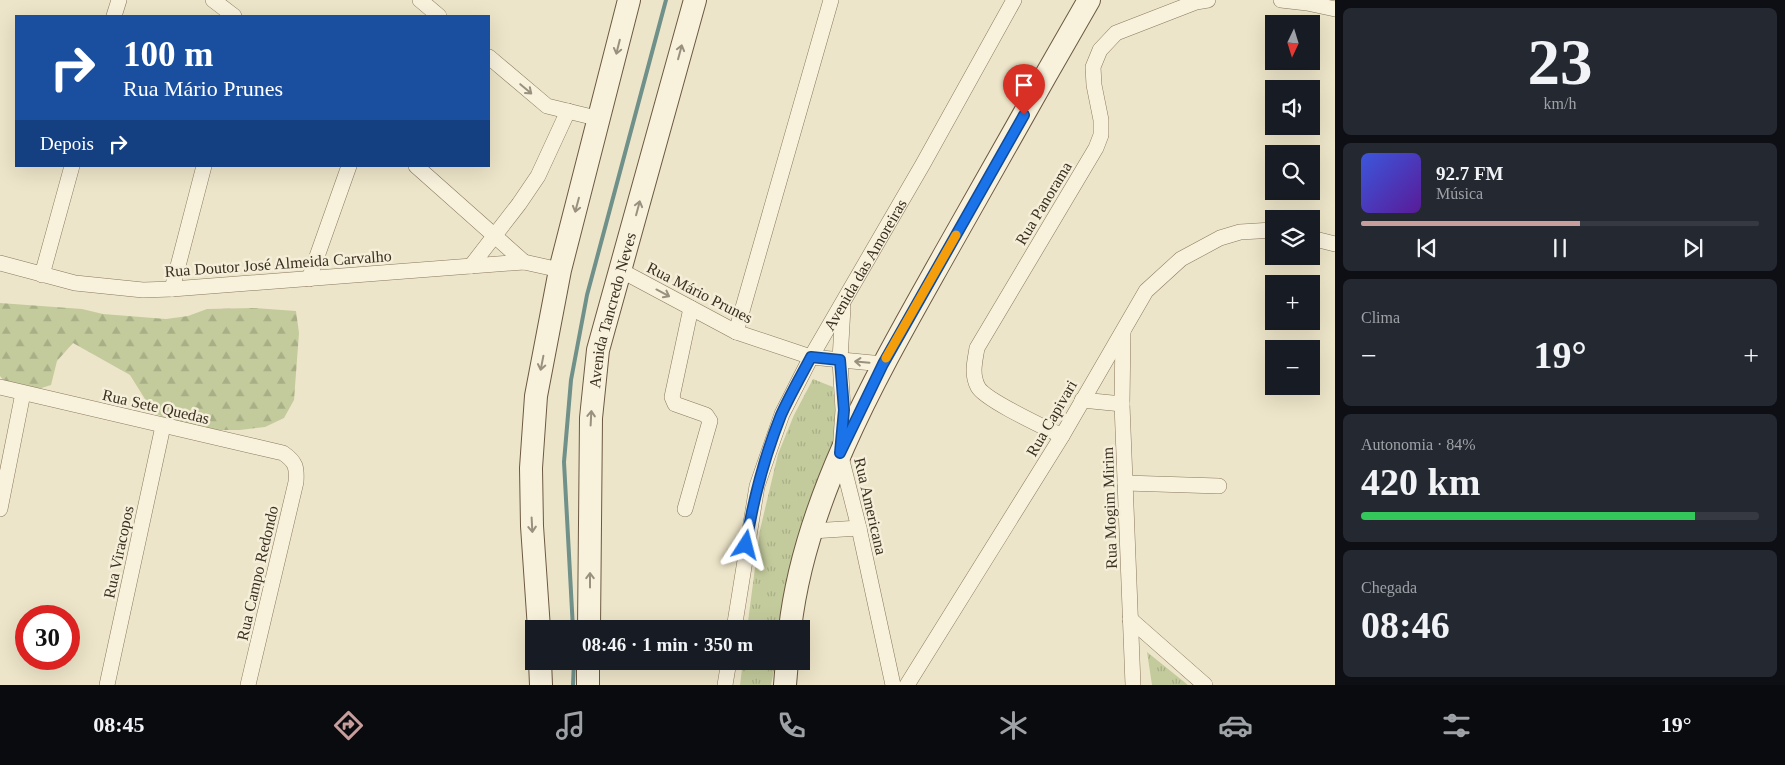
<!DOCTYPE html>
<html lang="pt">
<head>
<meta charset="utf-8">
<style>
  :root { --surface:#171b24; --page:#242831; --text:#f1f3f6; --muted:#9ea1a6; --line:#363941; --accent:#c89e9d }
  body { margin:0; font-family:"Times New Roman",serif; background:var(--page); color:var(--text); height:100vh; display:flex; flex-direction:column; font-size:19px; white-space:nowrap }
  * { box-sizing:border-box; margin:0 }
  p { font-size:16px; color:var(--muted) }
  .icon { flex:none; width:28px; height:28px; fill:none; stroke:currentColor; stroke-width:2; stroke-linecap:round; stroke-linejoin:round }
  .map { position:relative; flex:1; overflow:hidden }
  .details { display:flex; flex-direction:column; gap:8px; padding:8px; background:#0d0f14; width:450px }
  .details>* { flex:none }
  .guide { position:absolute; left:15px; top:15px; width:475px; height:152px; border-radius:0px; box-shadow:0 5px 20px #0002; background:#1a4fa0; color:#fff; overflow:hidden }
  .needle { width:32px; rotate:184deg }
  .fabs { position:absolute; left:1265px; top:15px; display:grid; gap:10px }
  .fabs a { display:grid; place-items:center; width:55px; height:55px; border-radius:0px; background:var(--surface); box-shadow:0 5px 20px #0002; font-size:25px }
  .speed { position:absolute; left:15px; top:605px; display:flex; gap:10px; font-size:25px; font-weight:700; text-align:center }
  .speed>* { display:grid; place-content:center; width:65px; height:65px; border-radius:50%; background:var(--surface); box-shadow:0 5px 20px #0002; line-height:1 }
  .speed .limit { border:8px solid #d22; background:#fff; color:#111 }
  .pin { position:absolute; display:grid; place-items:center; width:42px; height:42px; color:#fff; margin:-51px -21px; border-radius:50% 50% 50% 0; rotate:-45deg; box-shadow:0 0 5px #0007 }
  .pin .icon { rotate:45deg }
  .me { position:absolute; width:55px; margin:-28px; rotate:9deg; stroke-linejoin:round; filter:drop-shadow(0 0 4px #0008) }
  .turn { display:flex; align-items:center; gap:18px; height:105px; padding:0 25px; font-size:22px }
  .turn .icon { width:65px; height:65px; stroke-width:2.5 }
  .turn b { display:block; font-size:35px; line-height:42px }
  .then { display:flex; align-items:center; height:48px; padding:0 25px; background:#0003; gap:10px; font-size:19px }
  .big { font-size:38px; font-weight:700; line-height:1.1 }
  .details .tile { flex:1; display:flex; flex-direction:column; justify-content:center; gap:8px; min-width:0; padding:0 18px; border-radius:8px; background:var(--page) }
  .details .dial { align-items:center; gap:0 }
  .dial b { font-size:65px; line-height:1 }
  .song { display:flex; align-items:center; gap:15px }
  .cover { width:60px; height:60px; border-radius:8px; background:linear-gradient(135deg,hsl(230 70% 55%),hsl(270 70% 35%)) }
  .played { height:5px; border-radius:2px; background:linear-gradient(90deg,var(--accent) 55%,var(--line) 55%) }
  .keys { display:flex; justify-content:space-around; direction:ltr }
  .heat { display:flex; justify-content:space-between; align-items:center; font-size:28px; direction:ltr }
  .charge { height:8px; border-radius:4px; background:linear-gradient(90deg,#34c759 84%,var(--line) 0) }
  .trip { position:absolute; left:525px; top:620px; width:285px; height:50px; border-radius:0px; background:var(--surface); box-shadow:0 5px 20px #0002; font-weight:700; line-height:50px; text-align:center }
  .tabs { display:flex; height:80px; justify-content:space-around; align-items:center; background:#090b0e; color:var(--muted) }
  .tabs .icon { width:35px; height:35px }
  .tabs .current { color:var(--accent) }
  .tabs b { font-size:22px; color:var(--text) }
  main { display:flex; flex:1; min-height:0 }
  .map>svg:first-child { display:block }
  .grass { fill:url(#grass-tufts) }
  .forest { fill:url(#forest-firs) }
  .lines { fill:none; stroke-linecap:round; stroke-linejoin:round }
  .stream { stroke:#70908a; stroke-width:4 }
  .street-casing { stroke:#89785e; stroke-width:16 }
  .secondary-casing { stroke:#6b5941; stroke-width:24 }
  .street { stroke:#f8f1dc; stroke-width:15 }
  .secondary { stroke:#f8f1dc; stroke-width:22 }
  .oneway { stroke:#99907e }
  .route-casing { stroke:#114b97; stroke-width:12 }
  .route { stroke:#1a73e8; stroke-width:9 }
  .slow { stroke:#f59e0b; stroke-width:9 }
  .labels { text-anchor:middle; stroke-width:5; stroke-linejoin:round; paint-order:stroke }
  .street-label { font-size:16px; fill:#3a2f21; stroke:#f5eed8 }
</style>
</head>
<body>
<main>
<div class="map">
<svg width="1335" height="685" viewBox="0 0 1335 685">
  <defs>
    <pattern id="grass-tufts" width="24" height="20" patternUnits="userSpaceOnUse" patternTransform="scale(1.25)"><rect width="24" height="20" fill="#c3cb9c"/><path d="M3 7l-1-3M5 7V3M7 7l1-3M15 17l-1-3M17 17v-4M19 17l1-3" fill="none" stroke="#a8af86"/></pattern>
    <pattern id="forest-firs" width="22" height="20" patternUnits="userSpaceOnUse" patternTransform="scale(1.25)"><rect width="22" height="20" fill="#c3cb9c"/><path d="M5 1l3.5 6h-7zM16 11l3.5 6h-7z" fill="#a8af86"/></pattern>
  </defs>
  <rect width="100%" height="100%" fill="#ede5c9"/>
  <path class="grass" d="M 813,379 L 833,387 L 835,410 L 833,466 L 782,629 L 747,629 L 760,530 L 778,454 L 794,415 Z
    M 1147,652 L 1188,685 L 1152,685 Z
    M 743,661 L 776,661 L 771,685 L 740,685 Z"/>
  <path class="forest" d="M 0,303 L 82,309 L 103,314 L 166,319 L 188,316 L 207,309 L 253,308 L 296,311 L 299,333 L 294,400 L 284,418 L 265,427 L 240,430 L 213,430 L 171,421 L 153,412 L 130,375 L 73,343 L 57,361 L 51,385 L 32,391 L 11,389 L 0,376 Z"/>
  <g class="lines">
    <path class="stream" d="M 573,629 L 564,462 L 571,380 L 587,295 L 666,0
      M 573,685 L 574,661"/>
    <g class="street-casing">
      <g id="street">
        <path d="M 213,0 L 234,16"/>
        <path d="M 420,0 L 439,16"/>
        <path d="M 1281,0 L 1307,3 L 1335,9"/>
        <path d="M 114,16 L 119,0"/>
        <path d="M 489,57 L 547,106 L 600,119"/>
        <path d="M 416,166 L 524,262"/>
        <path d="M 1311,238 L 1335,244"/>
        <path d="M 0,263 L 75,283 L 143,290 L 172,289 L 524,262 L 560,270"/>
        <path d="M 471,266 L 519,204 L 538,176 L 568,111"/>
        <path d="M 620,270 L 736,332 L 811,357 L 883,364"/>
        <path d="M 42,275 L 72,166"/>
        <path d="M 309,279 L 349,166"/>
        <path d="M 172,289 L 204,166"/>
        <path d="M 843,307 L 840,360 L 843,410 L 840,453 L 859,528 L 893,685"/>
        <path d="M 736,332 L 831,0"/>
        <path d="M 1123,332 L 1122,404 L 1133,685"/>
        <path d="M 0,387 L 283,453 C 296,462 297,467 296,482 L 248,685"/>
        <path d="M 1082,400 L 1122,404"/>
        <path d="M 1062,436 C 1046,428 985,400 978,387 C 971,374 975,361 977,348 L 1096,148 L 1101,135 L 1101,120 L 1094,85 L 1093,67 L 1100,50 L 1116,33 L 1196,2 L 1208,0"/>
        <path d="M 1125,483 L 1219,486"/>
        <path d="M 0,509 L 23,393"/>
        <path d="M 685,509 L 710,421 L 706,415 L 675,404 L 672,397 L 691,308"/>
        <path d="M 812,531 L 859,528"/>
        <path d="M 1130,619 L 1205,685"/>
        <path id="s1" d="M 734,629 L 757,486 L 782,414 L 811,357 L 923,164 L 1014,0"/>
        <path d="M 107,685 L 163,426"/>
        <path d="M 725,685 L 729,661"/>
        <path d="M 907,685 L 1062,436 L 1146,291 L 1181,259 L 1220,238 L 1240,232 L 1274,230"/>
      </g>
    </g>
    <g class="secondary-casing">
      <g id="secondary">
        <path d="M 539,629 L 532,526 L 531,468 L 536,396 L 560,270 L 629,0"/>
        <path id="s2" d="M 589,629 L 591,418 L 598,350 L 695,0"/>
        <path d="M 790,629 C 805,495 882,366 947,250 C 994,167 1041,83 1089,0"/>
        <path d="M 540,661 L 541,685"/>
        <path d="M 588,685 L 588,661"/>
        <path d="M 785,685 L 787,661"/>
      </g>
    </g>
    <use href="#street" class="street"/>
    <use href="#secondary" class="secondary"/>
  </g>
  <defs><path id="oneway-shaft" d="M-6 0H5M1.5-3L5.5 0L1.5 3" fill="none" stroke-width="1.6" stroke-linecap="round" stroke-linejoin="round" transform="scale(1.25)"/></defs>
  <g class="oneway">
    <use href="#oneway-shaft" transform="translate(618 47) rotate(104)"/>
    <use href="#oneway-shaft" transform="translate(680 52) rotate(-75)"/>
    <use href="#oneway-shaft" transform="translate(526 89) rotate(40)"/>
    <use href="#oneway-shaft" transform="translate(577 205) rotate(105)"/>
    <use href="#oneway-shaft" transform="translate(638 208) rotate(-75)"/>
    <use href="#oneway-shaft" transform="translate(663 293) rotate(28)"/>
    <use href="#oneway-shaft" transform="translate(862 362) rotate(-175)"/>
    <use href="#oneway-shaft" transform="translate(542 363) rotate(101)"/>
    <use href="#oneway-shaft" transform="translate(591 418) rotate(-87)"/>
    <use href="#oneway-shaft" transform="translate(532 525) rotate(87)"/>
    <use href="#oneway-shaft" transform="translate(590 580) rotate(-90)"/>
  </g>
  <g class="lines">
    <g class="route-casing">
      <path id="route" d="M 746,545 C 753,499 764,458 781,415 C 790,395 801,376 811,357 L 840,360 L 844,410 L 840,453 L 883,364 L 1024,115"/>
    </g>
    <use href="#route" class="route"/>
    <path class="slow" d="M 886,358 L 956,235"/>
  </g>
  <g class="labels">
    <g class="street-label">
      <text transform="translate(1043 203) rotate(-59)" y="6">Rua Panorama</text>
      <text transform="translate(278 263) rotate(-4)" y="6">Rua Doutor José Almeida Carvalho</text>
      <text dy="6" stroke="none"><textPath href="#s1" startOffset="392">Avenida das Amoreiras</textPath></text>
      <text transform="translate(700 292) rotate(27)" y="6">Rua Mário Prunes</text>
      <text dy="6" stroke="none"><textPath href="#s2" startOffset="321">Avenida Tancredo Neves</textPath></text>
      <text transform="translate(156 406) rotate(13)" y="6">Rua Sete Quedas</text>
      <text transform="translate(1051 418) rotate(-60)" y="6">Rua Capivari</text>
      <text transform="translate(871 506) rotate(77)" y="6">Rua Americana</text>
      <text transform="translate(1109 508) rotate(-92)" y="6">Rua Mogim Mirim</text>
      <text transform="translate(118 552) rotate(-78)" y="6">Rua Viracopos</text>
      <text transform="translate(257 573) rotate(-77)" y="6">Rua Campo Redondo</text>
    </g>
  </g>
</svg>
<div class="fabs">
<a><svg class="needle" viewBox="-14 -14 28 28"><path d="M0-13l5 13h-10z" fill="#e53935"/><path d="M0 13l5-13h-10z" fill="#9ea1a6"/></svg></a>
<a><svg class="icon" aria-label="sound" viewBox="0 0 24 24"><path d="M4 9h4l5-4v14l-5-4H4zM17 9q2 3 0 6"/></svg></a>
<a><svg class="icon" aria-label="search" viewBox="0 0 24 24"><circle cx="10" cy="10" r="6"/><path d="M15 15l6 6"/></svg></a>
<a><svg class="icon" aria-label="layers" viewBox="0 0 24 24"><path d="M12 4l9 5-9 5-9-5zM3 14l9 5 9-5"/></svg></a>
<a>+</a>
<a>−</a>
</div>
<div class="speed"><div class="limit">30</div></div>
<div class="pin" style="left:1024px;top:115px;background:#d93025"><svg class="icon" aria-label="arrive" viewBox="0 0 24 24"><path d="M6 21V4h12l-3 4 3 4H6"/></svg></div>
<svg class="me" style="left:746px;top:545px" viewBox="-20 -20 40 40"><path d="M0-17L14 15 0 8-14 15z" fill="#1a73e8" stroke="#fff" stroke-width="4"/></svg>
<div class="trip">08:46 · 1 min · 350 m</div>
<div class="guide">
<div class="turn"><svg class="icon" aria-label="right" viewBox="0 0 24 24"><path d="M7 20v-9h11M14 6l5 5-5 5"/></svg><div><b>100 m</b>Rua Mário Prunes</div></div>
<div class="then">Depois<svg class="icon" aria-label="right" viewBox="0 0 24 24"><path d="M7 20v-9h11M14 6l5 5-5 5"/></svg></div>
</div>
</div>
<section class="details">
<div class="tile dial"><b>23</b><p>km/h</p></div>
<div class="tile">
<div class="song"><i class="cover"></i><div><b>92.7 FM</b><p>Música</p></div></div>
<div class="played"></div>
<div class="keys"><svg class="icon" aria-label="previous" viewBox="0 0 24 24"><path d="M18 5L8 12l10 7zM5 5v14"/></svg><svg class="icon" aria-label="pause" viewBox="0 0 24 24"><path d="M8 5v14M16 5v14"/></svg><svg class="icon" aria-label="next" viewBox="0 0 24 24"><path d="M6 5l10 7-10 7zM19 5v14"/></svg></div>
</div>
<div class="tile"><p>Clima</p>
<div class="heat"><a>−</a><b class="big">19°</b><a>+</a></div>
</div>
<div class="tile"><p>Autonomia · 84%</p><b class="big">420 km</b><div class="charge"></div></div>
<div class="tile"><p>Chegada</p><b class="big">08:46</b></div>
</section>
</main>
<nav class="tabs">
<b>08:45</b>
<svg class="icon current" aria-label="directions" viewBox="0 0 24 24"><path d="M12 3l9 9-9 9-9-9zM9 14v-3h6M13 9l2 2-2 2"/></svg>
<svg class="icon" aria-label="music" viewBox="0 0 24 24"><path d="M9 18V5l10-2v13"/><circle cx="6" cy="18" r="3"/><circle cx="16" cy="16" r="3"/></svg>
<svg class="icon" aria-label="phone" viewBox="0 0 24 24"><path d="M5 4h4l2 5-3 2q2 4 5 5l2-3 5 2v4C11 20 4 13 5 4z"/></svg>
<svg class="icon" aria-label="climate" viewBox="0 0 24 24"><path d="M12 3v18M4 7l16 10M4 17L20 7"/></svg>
<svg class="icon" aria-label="car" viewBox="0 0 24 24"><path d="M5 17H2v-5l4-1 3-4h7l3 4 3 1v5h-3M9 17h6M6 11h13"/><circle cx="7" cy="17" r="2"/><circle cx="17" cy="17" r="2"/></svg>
<svg class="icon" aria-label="filters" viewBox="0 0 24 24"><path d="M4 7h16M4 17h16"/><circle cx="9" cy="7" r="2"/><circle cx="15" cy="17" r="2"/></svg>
<b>19°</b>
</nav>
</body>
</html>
